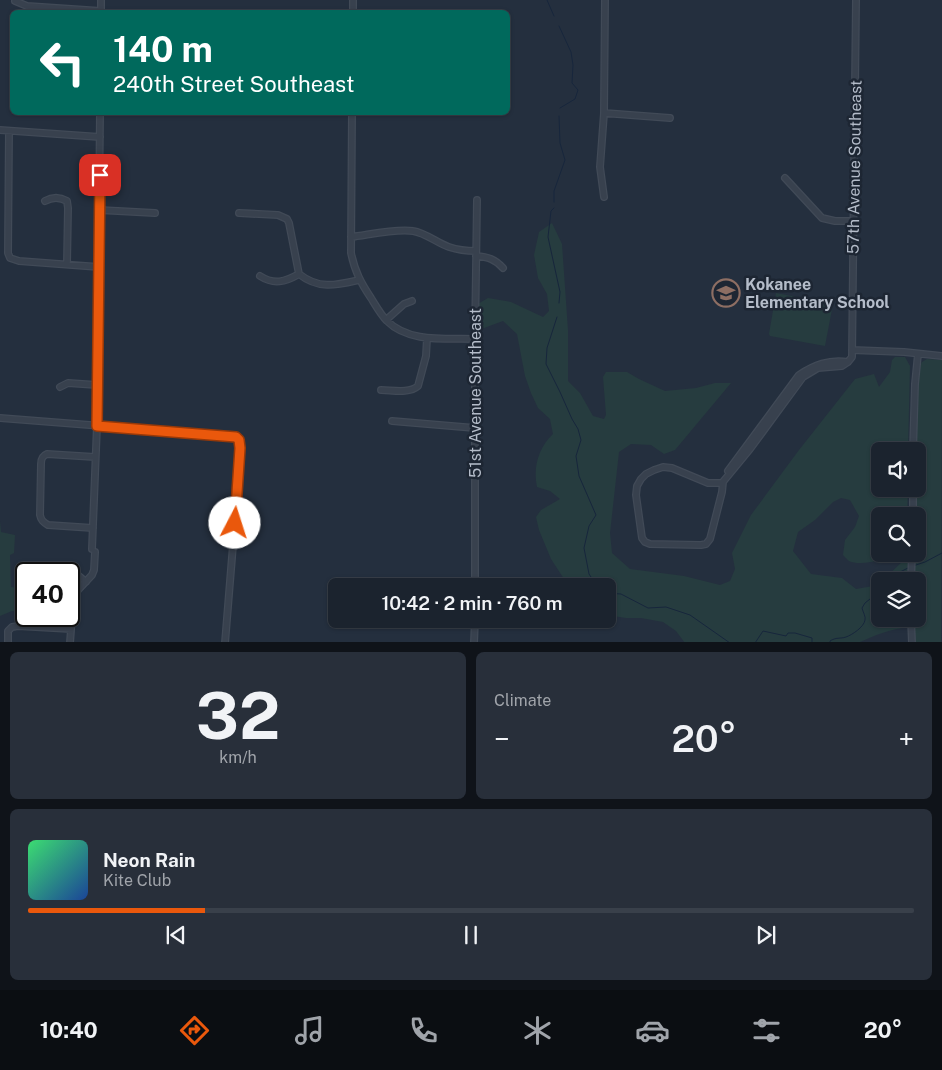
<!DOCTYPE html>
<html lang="en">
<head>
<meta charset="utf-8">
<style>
  :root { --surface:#1b232e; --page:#282f3a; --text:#f1f3f6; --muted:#a0a4aa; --line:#39404a; --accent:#ea580c }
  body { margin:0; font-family:"Public Sans",sans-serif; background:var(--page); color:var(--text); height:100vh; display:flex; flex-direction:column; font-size:19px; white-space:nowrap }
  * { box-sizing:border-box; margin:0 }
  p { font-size:16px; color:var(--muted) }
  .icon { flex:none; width:28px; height:28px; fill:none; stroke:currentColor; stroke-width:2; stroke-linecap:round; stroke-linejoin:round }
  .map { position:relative; height:642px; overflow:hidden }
  .details { display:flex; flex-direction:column; gap:10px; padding:10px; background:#0f1319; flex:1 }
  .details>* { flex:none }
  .hud { position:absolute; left:10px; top:10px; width:500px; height:105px; border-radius:8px; box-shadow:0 1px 4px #0004,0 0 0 1px var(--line); background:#00695c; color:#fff; overflow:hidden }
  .buttons { position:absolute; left:871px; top:442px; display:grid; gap:10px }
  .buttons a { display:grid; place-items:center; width:55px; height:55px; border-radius:8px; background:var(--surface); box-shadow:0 1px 4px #0004,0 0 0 1px var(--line); font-size:25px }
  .speed { position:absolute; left:15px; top:562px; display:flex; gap:10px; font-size:25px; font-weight:700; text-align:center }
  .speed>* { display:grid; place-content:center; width:65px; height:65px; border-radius:50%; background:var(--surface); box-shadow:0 1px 4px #0004,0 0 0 1px var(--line); line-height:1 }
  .speed .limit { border:2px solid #111; border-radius:8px; background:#fff; color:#111 }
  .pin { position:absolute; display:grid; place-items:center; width:42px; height:42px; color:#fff; margin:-21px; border-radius:10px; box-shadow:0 2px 8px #0006 }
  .me { position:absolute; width:55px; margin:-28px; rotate:5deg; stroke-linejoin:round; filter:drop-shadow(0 0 4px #0008) }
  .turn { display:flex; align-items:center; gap:18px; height:105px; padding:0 20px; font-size:22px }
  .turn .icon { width:65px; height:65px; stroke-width:2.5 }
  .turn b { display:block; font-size:35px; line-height:42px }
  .big { font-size:38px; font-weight:600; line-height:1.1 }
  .details .card { flex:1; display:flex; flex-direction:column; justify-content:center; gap:8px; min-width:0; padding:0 18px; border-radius:8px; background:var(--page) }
  .details .dial { align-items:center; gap:0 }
  .dial b { font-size:65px; line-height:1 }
  .song { display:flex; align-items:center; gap:15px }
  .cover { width:60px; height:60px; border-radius:8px; background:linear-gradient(135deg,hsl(140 70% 55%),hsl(220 70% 35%)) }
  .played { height:5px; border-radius:2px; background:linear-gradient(90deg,var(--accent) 20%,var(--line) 20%) }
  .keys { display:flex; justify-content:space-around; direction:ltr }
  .heat { display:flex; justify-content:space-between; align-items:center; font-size:28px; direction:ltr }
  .details .tiles { flex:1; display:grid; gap:10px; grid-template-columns:1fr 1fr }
  .card:last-child { grid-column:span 2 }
  .trip { position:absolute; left:328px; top:578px; width:288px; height:50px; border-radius:8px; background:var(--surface); box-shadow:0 1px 4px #0004,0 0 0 1px var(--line); font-weight:600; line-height:50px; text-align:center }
  .menu { display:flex; height:80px; justify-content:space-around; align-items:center; background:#0b0e12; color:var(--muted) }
  .menu .icon { width:35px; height:35px }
  .menu .active { color:var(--accent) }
  .menu b { font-size:22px; color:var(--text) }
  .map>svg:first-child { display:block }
  .green { fill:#263c3f }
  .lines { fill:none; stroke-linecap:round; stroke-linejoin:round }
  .stream { stroke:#17263c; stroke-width:1 }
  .minor-casing { stroke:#414a57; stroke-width:8 }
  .minor { stroke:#38414e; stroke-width:5.5 }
  .route-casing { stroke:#983908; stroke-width:12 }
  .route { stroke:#ea580c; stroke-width:9 }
  .labels { text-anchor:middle; stroke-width:5; stroke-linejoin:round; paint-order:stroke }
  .street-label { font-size:16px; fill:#b4bcc9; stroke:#1d2633 }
  .poi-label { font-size:16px; font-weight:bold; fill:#b4bcc9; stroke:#1d2633; text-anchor:start }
</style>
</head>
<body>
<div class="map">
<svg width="942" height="643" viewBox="0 0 942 643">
  <rect width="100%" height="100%" fill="#242f3e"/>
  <path class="green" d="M 552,223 L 562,244 L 568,330 L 568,381 L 580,393 L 593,416 L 604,419 L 606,415 L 603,377 L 606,372 L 627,372 L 639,379 L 665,391 L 696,388 L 715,383 L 731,383 L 675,450 L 664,454 L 651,445 L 631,444 L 619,452 L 610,533 L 612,553 L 630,569 L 684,576 L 720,585 L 730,581 L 735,569 L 732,553 L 751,515 L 799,450 L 855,379 L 874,374 L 879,387 L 890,372 L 892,360 L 895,357 L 905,357 L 910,366 L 908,451 L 880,451 L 880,489 L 908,489 L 907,516 L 880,516 L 880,554 L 901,554 C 888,558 862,567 849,561 C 848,560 843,555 843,555 L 845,540 L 855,527 L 859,516 L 850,500 L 841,498 L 833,502 L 815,520 L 798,532 L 793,551 L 811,574 L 842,578 L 856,589 L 873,586 L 880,583 L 880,619 L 908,619 L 908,627 C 888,630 878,634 860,642 L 685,643 L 676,631 L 663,622 L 641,618 L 626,618 L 606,615 L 606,586 L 570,586 L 568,585 L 551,559 L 539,530 L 536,517 L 541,510 L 560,499 L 550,491 L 537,487 C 533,468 538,448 553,434 L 550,419 L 538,408 L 531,393 L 525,376 L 517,334 L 503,321 L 476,331 L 476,305 L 488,298 L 511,302 L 543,317 L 549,311 L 547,294 L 538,278 L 534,255 L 539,232 Z
    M 776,293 L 833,304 L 825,346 L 770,336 L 769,334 Z
    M 927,359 L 942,360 L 941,642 L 914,642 L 913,619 L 918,619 L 918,581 L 913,581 L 913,554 L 918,554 L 918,516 L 914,516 L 915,489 L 918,489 L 918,451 L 916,451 L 918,368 L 922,362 Z
    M 0,521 L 1,532 L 15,535 L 14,553 L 10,555 L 11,587 L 26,589 L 25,611 L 12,611 L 0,616 Z
    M 908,560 L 908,581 L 882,581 L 903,561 Z"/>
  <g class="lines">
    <path class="stream" d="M 547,0 L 554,16
      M 559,26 L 571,52 L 573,65 L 572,83 L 578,90 L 575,99 L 560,108
      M 554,202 L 554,191 L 565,160 L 560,143 L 559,116
      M 554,208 L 551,211 L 548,237 L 560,292 L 559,303
      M 557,317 L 547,348 L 546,364 L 560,392 L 572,419 L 578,429 L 581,440 L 576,456 L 579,476 L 596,515 L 589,526 L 584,548 L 589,574 L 597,586
      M 913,566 L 925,562 L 942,553
      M 889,581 L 894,575 L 910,567
      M 606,593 L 621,594 L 648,608 L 666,607 L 690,615 L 730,643
      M 755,643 L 763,631 L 786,636 L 788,633 L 795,633 L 812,638 L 812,643
      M 830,643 L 830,641 C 836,637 840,639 846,637 C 852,635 864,627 865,620 C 866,617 863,612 862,608 L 865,603 L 880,591"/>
    <g class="minor-casing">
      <path id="minor" d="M 15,1 L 27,6 L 101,11
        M 101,12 L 101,0
        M 353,12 L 353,0
        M 352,112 L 351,253 C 355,272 361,283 371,298 C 376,306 381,315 387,321 C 409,343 446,338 475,339
        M 604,113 L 670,118
        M 0,130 L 100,137
        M 9,131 L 8,253 L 10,258 L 19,261 L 99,267
        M 785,178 L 822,218 L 835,221 L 854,221
        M 604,197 L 600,167 L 604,113 L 605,0
        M 45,201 C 52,197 60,197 67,201 L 68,208 L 67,264
        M 99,210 L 155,213
        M 239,213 L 278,215 L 287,219 L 289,223 L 299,274
        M 351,237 C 368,235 397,228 413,231 C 426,233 437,243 449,247 C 458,250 467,251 476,251
        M 476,256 C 488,257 495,259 503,268
        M 299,274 C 319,290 337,285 359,280
        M 260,276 C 274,285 285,282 299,274
        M 386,320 L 404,304 L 412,301
        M 852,350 L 904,352 L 942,356
        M 60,387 L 68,383 L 97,385
        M 381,390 C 392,390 409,394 418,386 L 426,356 L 427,338
        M 0,418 L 230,436 C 237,438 239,440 241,447 L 225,643
        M 392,421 L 475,428
        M 913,451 L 915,384 L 918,354
        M 728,471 L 799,375 C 814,365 829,359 848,362
        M 722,483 L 750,449 L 803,377 L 818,368 L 842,366 L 848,362 L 852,357 L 856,0
        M 722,483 L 708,483 L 672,468 L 663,467 L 654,470 L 646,474 L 641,479 L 637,486 L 636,495 L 642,538 L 645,542 L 650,544 L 701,545 L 706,544 L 710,539 L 722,492 L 723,482
        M 913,516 L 913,489
        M 93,528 L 48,525 C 43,522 41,520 40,515 L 41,464 C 41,459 42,456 47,454 L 95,457
        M 92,549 L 97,425 L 100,112
        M 42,574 L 46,573 L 69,574
        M 69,574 L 79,576 L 86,582
        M 911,581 L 912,554
        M 475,586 L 475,339 L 477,200
        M 911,619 L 912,643
        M 8,643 L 8,631 L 12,627 L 18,626 L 71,629
        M 70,643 L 73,602 L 78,590 L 92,575 L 94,570 L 95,552
        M 474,643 L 475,619"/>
    </g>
    <use href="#minor" class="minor"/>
  </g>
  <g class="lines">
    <g class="route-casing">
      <path id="route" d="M 100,175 L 97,426 L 236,437 L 239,440 L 240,448 L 235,523"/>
    </g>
    <use href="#route" class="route"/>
  </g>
  <defs>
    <g id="school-ring" transform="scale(1.4375)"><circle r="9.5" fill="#1d2633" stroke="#8d6e63" stroke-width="1.5"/><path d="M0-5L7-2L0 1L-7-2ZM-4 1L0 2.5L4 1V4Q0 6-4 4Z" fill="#8d6e63"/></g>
  </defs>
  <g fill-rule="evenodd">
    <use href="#school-ring" x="726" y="293"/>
  </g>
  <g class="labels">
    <g class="street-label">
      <text transform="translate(854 167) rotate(-89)" y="6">57th Avenue Southeast</text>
      <text transform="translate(475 393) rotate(-90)" y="6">51st Avenue Southeast</text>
    </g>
    <g class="poi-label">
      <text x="745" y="290">Kokanee<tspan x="745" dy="18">Elementary School</tspan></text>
    </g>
  </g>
</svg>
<div class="buttons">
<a><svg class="icon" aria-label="sound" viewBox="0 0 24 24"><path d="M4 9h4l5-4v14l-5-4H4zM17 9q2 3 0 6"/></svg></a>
<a><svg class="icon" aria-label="search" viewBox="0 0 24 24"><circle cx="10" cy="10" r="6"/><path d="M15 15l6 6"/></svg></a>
<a><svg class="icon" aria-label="layers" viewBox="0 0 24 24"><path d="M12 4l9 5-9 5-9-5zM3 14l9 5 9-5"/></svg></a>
</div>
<div class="speed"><div class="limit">40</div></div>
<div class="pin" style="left:100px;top:175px;background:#d93025"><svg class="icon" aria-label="arrive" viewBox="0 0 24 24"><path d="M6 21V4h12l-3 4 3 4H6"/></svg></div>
<svg class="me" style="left:235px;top:523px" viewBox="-20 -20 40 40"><circle r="19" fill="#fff"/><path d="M0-13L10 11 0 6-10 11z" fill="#ea580c"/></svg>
<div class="trip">10:42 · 2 min · 760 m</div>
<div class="hud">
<div class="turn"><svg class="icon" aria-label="left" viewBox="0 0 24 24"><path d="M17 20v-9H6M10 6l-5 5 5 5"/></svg><div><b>140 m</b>240th Street Southeast</div></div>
</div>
</div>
<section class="details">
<div class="tiles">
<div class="card dial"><b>32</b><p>km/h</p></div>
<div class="card"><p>Climate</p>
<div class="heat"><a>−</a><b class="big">20°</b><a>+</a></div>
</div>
<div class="card">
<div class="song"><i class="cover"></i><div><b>Neon Rain</b><p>Kite Club</p></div></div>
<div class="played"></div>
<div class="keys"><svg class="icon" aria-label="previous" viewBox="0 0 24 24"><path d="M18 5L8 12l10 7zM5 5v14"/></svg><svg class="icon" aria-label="pause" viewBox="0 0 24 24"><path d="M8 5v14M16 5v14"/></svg><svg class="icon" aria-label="next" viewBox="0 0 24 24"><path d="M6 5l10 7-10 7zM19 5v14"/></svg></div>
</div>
</div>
</section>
<nav class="menu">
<b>10:40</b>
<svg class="icon active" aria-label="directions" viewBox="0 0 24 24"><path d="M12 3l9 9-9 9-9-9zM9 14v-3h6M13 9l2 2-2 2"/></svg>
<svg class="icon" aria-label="music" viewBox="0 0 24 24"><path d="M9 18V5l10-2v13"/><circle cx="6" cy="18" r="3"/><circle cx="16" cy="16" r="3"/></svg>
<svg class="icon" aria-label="phone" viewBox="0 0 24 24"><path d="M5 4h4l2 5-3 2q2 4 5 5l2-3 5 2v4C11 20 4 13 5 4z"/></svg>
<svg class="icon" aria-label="climate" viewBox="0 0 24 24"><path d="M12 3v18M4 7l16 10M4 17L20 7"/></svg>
<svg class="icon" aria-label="car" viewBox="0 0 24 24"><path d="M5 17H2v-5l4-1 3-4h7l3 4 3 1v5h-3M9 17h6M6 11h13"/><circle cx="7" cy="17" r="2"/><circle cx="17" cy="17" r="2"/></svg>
<svg class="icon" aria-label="filters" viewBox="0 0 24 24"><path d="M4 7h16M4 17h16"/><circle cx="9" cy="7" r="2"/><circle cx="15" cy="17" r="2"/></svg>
<b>20°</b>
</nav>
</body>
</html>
